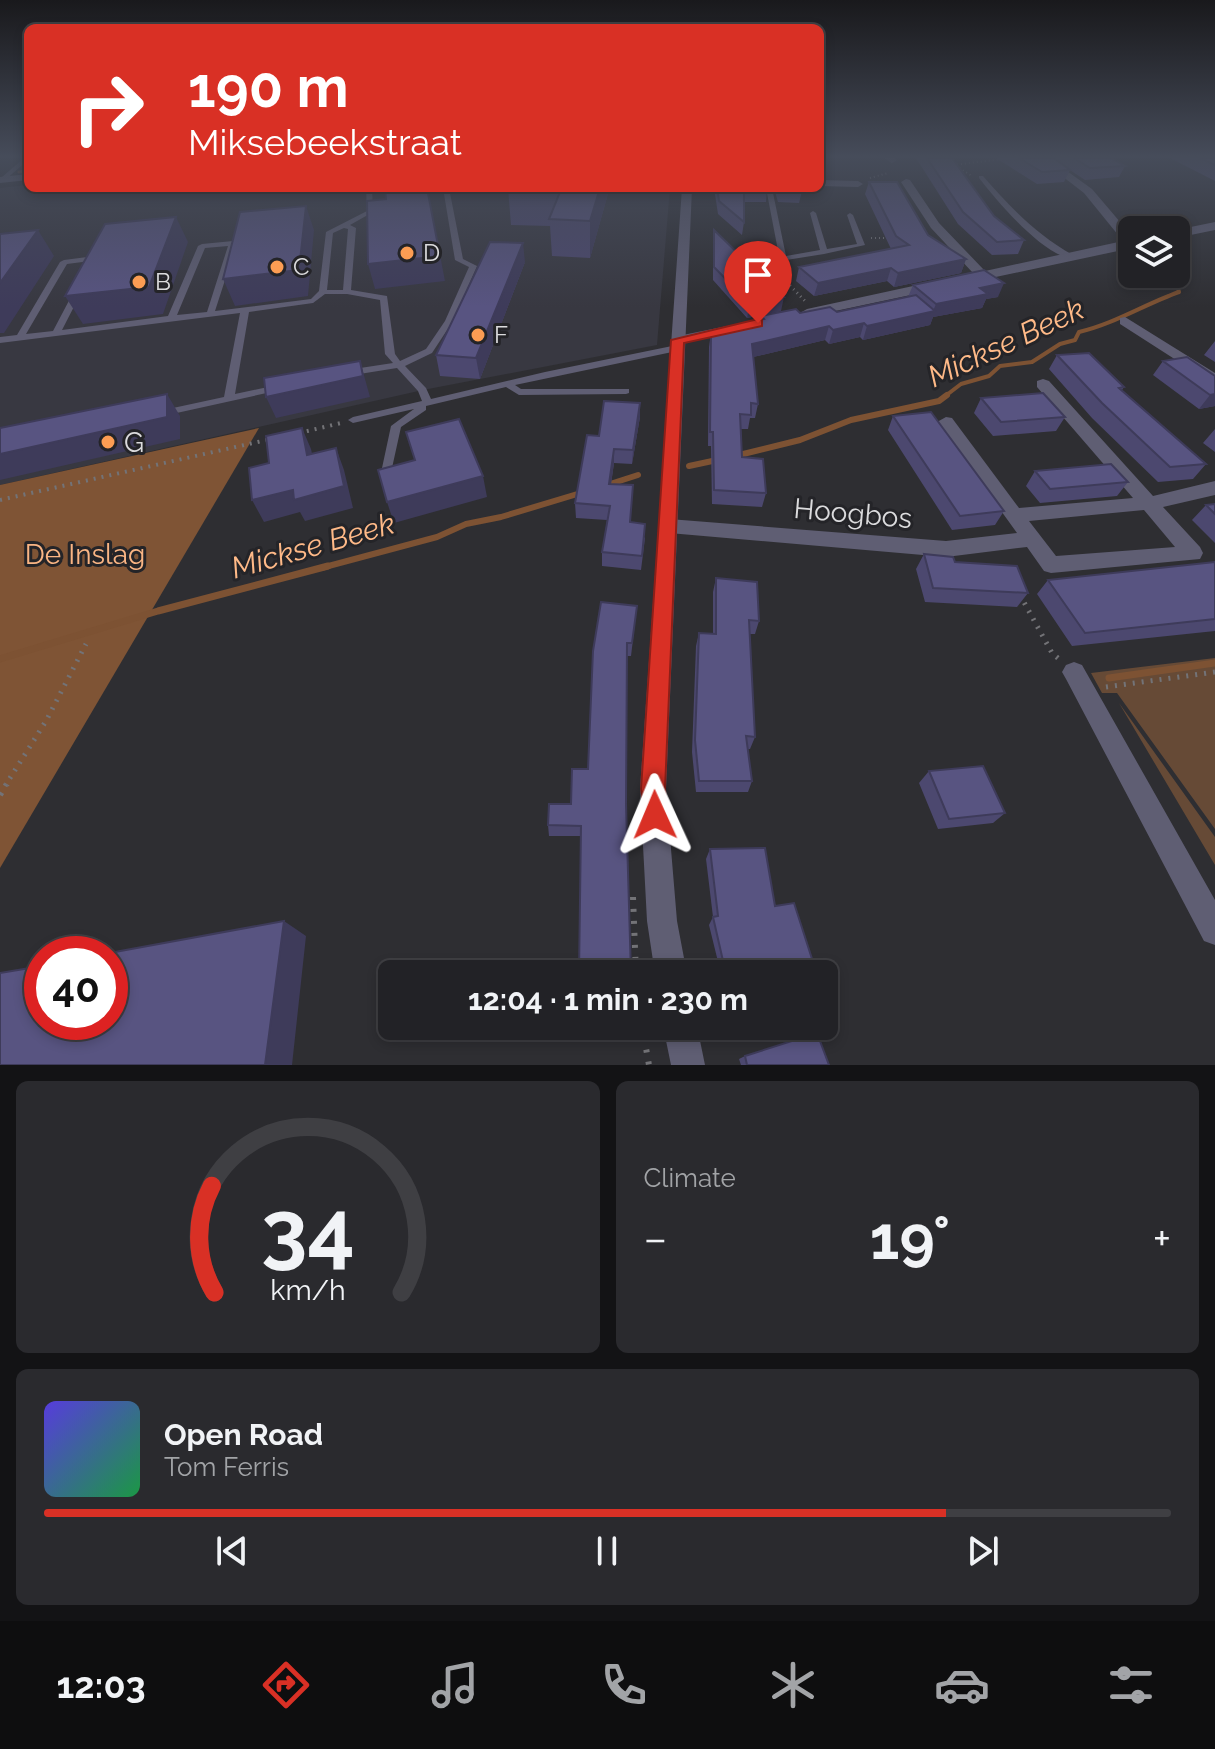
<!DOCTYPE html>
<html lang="en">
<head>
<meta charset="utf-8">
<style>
  :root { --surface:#222226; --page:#2a2a2e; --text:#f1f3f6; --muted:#a2a4a7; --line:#3f3f43; --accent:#d93025 }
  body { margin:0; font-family:Raleway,sans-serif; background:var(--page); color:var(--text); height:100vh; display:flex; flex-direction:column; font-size:30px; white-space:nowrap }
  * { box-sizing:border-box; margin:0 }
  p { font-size:26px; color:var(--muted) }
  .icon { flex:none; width:44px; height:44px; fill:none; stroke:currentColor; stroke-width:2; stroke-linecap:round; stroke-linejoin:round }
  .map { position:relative; height:1065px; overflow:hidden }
  .details { display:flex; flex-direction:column; gap:16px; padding:16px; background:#131315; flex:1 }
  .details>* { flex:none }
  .banner { position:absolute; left:24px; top:24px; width:800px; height:168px; border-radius:12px; box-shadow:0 4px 12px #0003,0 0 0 2px var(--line); background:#d93025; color:#fff; overflow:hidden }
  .fabs { position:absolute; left:1118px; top:216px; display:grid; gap:16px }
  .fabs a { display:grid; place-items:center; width:72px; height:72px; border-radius:12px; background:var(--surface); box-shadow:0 4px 12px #0003,0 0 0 2px var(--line); font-size:40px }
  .speed { position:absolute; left:24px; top:936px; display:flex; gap:16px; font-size:40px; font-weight:700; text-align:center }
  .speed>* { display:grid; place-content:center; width:104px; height:104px; border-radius:50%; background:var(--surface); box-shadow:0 4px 12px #0003,0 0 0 2px var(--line); line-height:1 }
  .speed .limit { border:12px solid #d22; background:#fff; color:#111 }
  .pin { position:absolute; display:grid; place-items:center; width:68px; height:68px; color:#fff; margin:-82px -34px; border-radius:50% 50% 50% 0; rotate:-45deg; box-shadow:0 0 8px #0007 }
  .pin .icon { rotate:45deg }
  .me { position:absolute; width:88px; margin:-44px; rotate:359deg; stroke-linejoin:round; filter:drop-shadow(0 0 6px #0008) }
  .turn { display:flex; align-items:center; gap:28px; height:168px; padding:0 32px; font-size:36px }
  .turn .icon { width:104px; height:104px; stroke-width:2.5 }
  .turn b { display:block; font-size:56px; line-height:68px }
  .big { font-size:60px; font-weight:700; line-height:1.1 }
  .details .widget { flex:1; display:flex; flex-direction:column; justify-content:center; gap:12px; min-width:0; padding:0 28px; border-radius:12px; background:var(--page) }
  .details .dial { align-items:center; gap:0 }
  .dial svg { height:208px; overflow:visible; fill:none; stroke:var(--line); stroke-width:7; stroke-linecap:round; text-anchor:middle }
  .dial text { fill:var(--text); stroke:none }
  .song { display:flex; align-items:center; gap:24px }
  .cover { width:96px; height:96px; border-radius:12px; background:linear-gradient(135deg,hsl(250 70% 55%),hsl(140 70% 35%)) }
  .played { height:8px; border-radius:4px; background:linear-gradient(90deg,var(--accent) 80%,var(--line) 80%) }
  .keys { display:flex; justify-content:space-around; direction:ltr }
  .heat { display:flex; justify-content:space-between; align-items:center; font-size:44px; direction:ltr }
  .details .tiles { flex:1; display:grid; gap:16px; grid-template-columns:1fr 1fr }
  .widget:last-child { grid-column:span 2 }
  .trip { position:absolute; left:378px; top:960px; width:460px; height:80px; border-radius:12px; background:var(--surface); box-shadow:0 4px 12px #0003,0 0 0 2px var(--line); font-weight:700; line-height:80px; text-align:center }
  .dock { display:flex; height:128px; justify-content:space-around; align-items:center; background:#0e0e0f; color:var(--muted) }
  .dock .icon { width:56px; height:56px }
  .dock .selected { color:var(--accent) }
  .dock b { font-size:36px; color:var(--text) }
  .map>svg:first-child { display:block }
  .built { fill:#383841 }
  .green { fill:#664a36 }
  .forest { fill:#7f5435 }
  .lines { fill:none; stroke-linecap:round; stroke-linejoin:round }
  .stream-far3 { stroke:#7d5233; stroke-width:3 }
  .stream-far2 { stroke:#7d5233; stroke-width:4 }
  .stream-far1 { stroke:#7d5233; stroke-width:6 }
  .stream { stroke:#7d5233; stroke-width:7 }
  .path-far4 { stroke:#737377; stroke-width:2; stroke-dasharray:1 3; stroke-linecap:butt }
  .path-far3 { stroke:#737377; stroke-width:3; stroke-dasharray:1 4; stroke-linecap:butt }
  .path-far2 { stroke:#737377; stroke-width:4; stroke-dasharray:2 6; stroke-linecap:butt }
  .path-far1 { stroke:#737377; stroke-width:5; stroke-dasharray:2 7; stroke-linecap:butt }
  .path { stroke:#737377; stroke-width:6; stroke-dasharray:3 9; stroke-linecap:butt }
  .service { fill:#5f5e73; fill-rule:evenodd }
  .minor { fill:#5f5e73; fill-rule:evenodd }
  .tertiary { fill:#5f5e73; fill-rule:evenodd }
  .wall { fill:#4c486f }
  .shaded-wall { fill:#3e3b5a }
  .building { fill:#585481; stroke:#3e3b5a; stroke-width:2 }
  .route { fill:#d93025; stroke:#8d1f18; stroke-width:2 }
  .poi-dot { fill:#fc9d53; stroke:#242428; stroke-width:3 }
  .labels { text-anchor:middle; stroke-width:6; stroke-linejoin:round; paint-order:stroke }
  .far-poi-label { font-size:24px; fill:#dbdbdd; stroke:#242428; text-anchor:start }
  .poi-label { font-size:28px; fill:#dbdbdd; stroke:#242428; text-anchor:start }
  .street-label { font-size:28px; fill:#dbdbdd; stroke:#242428 }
  .park-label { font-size:28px; fill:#fab584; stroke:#242428 }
  .water-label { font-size:30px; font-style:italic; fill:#ffba88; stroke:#242428 }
</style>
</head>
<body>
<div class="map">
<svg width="1215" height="1065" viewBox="0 0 1215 1065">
  <rect width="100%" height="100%" fill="#2e2e32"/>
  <path class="built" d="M 28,185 L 28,188 L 670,188 L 657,345 L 423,390 L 0,485 L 0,188 Z"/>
  <path class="green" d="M 1215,658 L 1215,829 L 1117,693 L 1102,693 L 1091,673 Z
    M 1119,703 L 1215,837 L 1215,865 Z"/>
  <path class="forest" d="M 259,428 L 0,868 L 0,485 Z"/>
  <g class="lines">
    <path class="stream-far3" d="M 19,172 L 28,171"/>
    <path class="stream-far2" d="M 944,397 L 961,384 L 989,376 L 1000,366 L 1032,362 L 1060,344 L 1075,340 L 1079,332 C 1114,324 1145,304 1179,292 L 1176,281 L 1168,274"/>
    <path class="stream-far1" d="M 735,456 L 800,440 L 851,420 L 939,401 L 947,395
      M 689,466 L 717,460
      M 607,485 L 638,475
      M 321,568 L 437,537 L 466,524 L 501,517 L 584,492"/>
    <path class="stream" d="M 0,659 L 158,611 L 328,566
      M 1109,678 L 1215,663"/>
    <path class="path-far4" d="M 953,165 L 1011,158
      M 956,166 L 972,176
      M 870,178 L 888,173
      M 871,238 L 891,238"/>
    <path class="path-far3" d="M 769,264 L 805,301"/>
    <path class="path-far2" d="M 299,433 L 341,423
      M 0,500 L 271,439"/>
    <path class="path-far1" d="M 1020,595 L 1052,653 L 1059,659
      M 1106,687 L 1215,672
      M 5,786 L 46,721 L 86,644"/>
    <path class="path" d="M 0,795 L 7,784
      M 633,897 L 636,974
      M 642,1026 L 649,1065"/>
    <path class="service" d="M 24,158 L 28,158 L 28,160 L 5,180 L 1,180 L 1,178 Z
      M 979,176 L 983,176 C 1010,207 1037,235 1073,255 L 1073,259 C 1043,256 997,201 979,178 Z
      M 366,188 L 372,188 L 373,212 L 350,225 L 356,228 L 351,290 L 387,296 L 395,354 L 400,361 L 426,349 L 445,321 L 469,267 L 455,260 L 443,188 L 449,188 L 463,259 L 477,266 L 453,321 L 432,353 L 405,366 L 426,388 L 431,399 L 545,372 L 677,345 L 682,348 L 677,351 L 515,385 L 521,389 L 629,389 L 629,393 L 626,394 L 519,395 L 506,387 L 426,406 L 426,410 L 401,427 L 392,468 L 387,472 L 382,468 L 391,426 L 414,409 L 353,423 L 348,420 L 353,417 L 422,401 L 418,391 L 397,368 L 347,376 L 342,373 L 347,370 L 393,363 L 385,354 L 380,300 L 347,294 L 325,294 L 313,303 L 249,312 L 235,394 L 282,384 L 287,387 L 285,389 L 163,416 L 159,415 L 159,411 L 224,397 L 240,313 L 0,343 L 0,337 L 17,335 L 60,262 L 64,260 L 95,256 L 99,258 L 96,264 L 93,264 L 90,261 L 67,264 L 26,334 L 53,331 L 73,293 L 77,291 L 81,293 L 62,330 L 168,316 L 198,246 L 202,244 L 233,241 L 237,243 L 215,311 L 311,299 L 319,291 L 326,232 L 367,211 ZM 344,228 L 348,229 L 343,290 L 327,290 L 333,233 ZM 228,246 L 207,312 L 177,315 L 205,248 Z
      M 766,188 L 772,188 L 786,256 L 820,250 L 810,213 L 813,211 L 816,213 L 827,249 L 857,244 L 847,215 L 850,213 L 853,215 L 865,245 L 824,254 L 780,261 Z"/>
    <path class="minor" d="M 884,158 L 895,158 L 897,160 L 892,163 Z
      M 1053,161 L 1092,189 L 1132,236 L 1132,248 L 807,317 L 800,313 L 807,309 L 973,273 L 931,228 L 901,182 L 906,179 L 910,180 L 939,223 L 985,271 L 1123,241 L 1084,193 L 1049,166 L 1048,164 Z
      M 820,180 L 858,181 L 863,184 L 858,187 L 820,186 Z
      M 1215,222 L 1215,230 L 1176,238 L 1176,230 Z
      M 1125,317 L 1215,373 L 1215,385 L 1120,324 L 1120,318 Z
      M 737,324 L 742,325 L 742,331 L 678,344 L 671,340 L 678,336 Z
      M 1043,379 L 1049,381 L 1153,496 L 1215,481 L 1215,495 L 1163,507 L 1200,547 L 1203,553 L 1200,559 L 1051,573 L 1044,571 L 1027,547 L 946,557 L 669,533 L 662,531 L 659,526 L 662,521 L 669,519 L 946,541 L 1017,533 L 937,422 L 946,417 L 952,418 L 1019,508 L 1133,498 L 1037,387 L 1037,381 ZM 1144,510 L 1175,547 L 1056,556 L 1029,521 Z
      M 1074,662 L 1082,665 L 1215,900 L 1215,945 L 1204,941 L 1066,679 L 1062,672 L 1066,665 Z"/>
    <path class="tertiary" d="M 28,174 L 28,180 L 0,183 L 0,177 Z
      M 682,188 L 692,188 L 666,789 L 677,921 L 687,974 L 655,974 L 647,921 L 640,789 Z
      M 663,1026 L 697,1026 L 705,1065 L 671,1065 Z"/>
  </g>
  <path class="wall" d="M 916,158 L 952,158 L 994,216 L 1024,240 L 1018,254 L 992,255 L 958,224 Z
    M 996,158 L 1111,158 L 1125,166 L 1119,177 L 1085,180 L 1070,170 L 1064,182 L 1037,184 Z
    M 1170,158 L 1215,158 L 1215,181 Z
    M 869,182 L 928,235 L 966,259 L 961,273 L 894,287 L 887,281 L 814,296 L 796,281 L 799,267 L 891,249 L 865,194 Z
    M 508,188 L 626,188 L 625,191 L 609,190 L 590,258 L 552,256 L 550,226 L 511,225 Z
    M 714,188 L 767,188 L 766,202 L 744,202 L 744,222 L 742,235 L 718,214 Z
    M 774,188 L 801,188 L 802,191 L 799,203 L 778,202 Z
    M 714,230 L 751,277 L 781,311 L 747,318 L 713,280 L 713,243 Z
    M 525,262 L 480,379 L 440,376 L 436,355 Z
    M 913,285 L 998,297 L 986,299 L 982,308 L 933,317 L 930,325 L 863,340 L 860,337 L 829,344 L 825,340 L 753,357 L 758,404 L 755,418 L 750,418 L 748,429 L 741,429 L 742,457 L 766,493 L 762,507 L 712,504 L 711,446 L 708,446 L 709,347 L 711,333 L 760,320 L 761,316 L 800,313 L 837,312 L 908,297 Z
    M 1215,341 L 1215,362 L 1204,355 Z
    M 1057,355 L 1124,387 L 1122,390 L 1206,464 L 1193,479 L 1158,482 L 1092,418 L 1049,369 Z
    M 1163,361 L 1215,376 L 1215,406 L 1199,409 L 1153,375 Z
    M 981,398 L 1065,417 L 1056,431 L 993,436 L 974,413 Z
    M 893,416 L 1004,511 L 995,525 L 952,530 L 888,430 Z
    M 640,417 L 632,464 L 614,463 L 611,484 L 633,485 L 630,522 L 645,538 L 641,570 L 602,566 L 602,552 L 607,520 L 576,518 L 575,503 L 599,436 Z
    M 1215,429 L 1215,452 L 1203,443 Z
    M 1035,471 L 1128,482 L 1117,496 L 1040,503 L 1026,486 Z
    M 1215,504 L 1215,543 L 1192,520 L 1206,505 Z
    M 924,554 L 955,562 L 1028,593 L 1017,607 L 925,602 L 916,569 Z
    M 1215,562 L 1215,631 L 1072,646 L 1037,594 L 1048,580 Z
    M 716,578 L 759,621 L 755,634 L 750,634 L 755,737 L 750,749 L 748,749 L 752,781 L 748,792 L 696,792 L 692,752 L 696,646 L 699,633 L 713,634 L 713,592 Z
    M 637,606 L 631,656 L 627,656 L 581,836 L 549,836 L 548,825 L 571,804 L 588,769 Z
    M 929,771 L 1005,813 L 993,823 L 938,829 L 919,783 Z
    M 710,849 L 775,906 L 813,962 L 805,968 L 775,974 L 721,974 L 709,925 L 713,917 L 706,859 Z
    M 745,1056 L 829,1065 L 741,1065 L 739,1059 Z"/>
  <path class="shaded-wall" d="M 427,188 L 445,281 L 375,289 L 368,264 Z
    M 600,188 L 609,188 L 609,190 L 590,258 L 590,221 Z
    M 306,206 L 314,230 L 308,296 L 235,306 L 223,279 Z
    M 176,217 L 188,242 L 163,314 L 83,324 L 65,296 Z
    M 38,230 L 54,256 L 4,333 L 0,333 L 0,283 Z
    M 523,243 L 525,262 L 480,379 L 476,358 Z
    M 966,259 L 961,273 L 894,287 L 898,273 Z
    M 891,268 L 887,281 L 814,296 L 818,283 Z
    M 1004,283 L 998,297 L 986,299 L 982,308 L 933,317 L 930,325 L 863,340 L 867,326 L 933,311 L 936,304 L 980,288 Z
    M 784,297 L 781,311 L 747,318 L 750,304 Z
    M 864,323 L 860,337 L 829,344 L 833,330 Z
    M 829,326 L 825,340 L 749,358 L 752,344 Z
    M 360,361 L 370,397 L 276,418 L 266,397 Z
    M 167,394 L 180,416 L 180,439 L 0,480 L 0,454 Z
    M 1215,394 L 1215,406 L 1199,409 L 1210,395 Z
    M 640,403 L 640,417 L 632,464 L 633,450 Z
    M 302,428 L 311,449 L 317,477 L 307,455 Z
    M 336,448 L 344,470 L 353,508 L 305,521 L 300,512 L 264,522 L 252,500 L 293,490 Z
    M 614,449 L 614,463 L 609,498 L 609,484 Z
    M 483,476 L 487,497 L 394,523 L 387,502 Z
    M 284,921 L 306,936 L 292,1065 L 265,1065 Z"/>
  <path class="building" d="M 927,158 L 952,158 L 994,216 L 1024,240 L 997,242 L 963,212 Z
    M 1019,158 L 1054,158 L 1070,170 L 1042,172 Z
    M 1074,158 L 1111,158 L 1125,166 L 1090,168 Z
    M 1200,158 L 1215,158 L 1215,165 Z
    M 869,182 L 897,182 L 928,235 L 966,259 L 898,273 L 891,268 L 818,283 L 799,267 L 909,245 L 896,236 Z
    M 385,188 L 427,188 L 440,256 L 368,264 L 367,201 L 386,199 Z
    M 508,188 L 600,188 L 590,221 L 549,219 L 560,192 L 507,189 Z
    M 717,188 L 767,188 L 768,190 L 744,189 L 744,222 L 719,201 Z
    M 780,188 L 801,188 L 802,191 L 780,190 Z
    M 306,206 L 299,270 L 223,279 L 240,212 Z
    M 176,217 L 149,287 L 65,296 L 105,224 Z
    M 38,230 L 0,283 L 0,234 Z
    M 714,230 L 750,265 L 751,277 L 761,275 L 784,297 L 750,304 L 714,267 Z
    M 490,242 L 523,243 L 476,358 L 436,355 Z
    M 984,270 L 1004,283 L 980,288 L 988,294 L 936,304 L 913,285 Z
    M 916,295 L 935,311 L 867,326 L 864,323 L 833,330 L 829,326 L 752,344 L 758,404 L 751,403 L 751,415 L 740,414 L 742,457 L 763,459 L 766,493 L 714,490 L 713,432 L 710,432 L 711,333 L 764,319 L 761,316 L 796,309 L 800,313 L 830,307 L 837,312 Z
    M 1089,353 L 1124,387 L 1119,388 L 1206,464 L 1170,467 L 1102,403 L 1057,355 Z
    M 1187,357 L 1215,376 L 1215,394 L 1210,395 L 1163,361 Z
    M 360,361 L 363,376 L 266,397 L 264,378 Z
    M 1043,393 L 1065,417 L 1001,422 L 981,398 Z
    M 167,394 L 167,417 L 0,454 L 0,428 Z
    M 604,401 L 640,403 L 633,450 L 614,449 L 609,484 L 633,485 L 630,522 L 645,524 L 642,556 L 602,552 L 610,506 L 575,503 L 587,435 L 599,436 Z
    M 931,412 L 1004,511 L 960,516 L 893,416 Z
    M 459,419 L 483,476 L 387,502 L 378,470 L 415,460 L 406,432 Z
    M 302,428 L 307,455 L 336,448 L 344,486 L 294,500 L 293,490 L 252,500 L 249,468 L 269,463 L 266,436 Z
    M 1111,464 L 1128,482 L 1050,489 L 1035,471 Z
    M 1215,504 L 1215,514 L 1206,505 Z
    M 924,554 L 953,557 L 955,562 L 1017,566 L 1028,593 L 933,588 Z
    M 1215,562 L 1215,619 L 1085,633 L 1048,580 Z
    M 716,578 L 757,582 L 759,621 L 749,620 L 755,737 L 746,736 L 752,781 L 699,781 L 695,740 L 699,633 L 716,634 Z
    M 601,602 L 637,606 L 632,643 L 627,643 L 626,804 L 631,974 L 579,974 L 581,826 L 548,825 L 549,804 L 571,804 L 572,769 L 588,769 L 593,651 Z
    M 983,766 L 1005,813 L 949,819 L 929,771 Z
    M 765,848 L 775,906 L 794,903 L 813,962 L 747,974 L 726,974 L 713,917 L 718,916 L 710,849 Z
    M 284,921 L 265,1065 L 0,1065 L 0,973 L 42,966 L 42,1022 L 110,1022 L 110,954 L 104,954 Z
    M 817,1033 L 829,1065 L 747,1065 L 745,1056 Z"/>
  <linearGradient id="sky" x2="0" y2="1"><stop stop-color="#19191c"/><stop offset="0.51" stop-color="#464c5a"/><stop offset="1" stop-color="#464c5a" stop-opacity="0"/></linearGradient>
  <rect width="1215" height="307" fill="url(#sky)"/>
  <path class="route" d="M 758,319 L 762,320 L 762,326 L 684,343 L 665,789 L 667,815 L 663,824 L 655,828 L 646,824 L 641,789 L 671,340 Z"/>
  <g class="poi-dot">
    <circle cx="407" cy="253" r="8"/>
    <circle cx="277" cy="267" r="8"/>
    <circle cx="139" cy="282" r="8"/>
    <circle cx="478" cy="335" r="8"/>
    <circle cx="108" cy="442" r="8"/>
  </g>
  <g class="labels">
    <g class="far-poi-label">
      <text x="423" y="261">D</text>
      <text x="293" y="275">C</text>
      <text x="155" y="290">B</text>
      <text x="494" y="343">F</text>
    </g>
    <g class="poi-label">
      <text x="124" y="452">G</text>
    </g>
    <g class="street-label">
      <text transform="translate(853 513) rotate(5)" y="10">Hoogbos</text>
    </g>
    <g class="park-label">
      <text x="85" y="564">De Inslag</text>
    </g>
    <g class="water-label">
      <text transform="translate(1006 343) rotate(-25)" y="10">Mickse Beek</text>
      <text transform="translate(313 546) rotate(-16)" y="10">Mickse Beek</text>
    </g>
  </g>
</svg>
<div class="fabs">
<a><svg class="icon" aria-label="layers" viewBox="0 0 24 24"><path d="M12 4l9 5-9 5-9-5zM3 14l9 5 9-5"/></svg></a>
</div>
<div class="speed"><div class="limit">40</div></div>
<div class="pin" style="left:758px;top:323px;background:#d93025"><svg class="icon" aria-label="arrive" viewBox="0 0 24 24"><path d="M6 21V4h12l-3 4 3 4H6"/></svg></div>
<svg class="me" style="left:655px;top:815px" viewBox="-20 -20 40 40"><path d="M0-17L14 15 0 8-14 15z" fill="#d93025" stroke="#fff" stroke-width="4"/></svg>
<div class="trip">12:04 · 1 min · 230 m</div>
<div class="banner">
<div class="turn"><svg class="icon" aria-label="right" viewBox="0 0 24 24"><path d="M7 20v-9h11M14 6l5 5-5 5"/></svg><div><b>190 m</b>Miksebeekstraat</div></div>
</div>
</div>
<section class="details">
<div class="tiles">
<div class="widget dial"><svg viewBox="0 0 100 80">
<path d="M14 69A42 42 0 1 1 86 69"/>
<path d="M14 69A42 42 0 0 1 13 28" stroke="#d93025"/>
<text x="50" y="56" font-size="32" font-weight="700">34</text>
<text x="50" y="72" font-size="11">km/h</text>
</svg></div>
<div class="widget"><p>Climate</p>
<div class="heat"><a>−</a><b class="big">19°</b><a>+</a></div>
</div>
<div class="widget">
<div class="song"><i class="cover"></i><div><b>Open Road</b><p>Tom Ferris</p></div></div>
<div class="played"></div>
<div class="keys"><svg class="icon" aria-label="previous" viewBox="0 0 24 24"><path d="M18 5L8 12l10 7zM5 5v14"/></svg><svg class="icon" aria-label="pause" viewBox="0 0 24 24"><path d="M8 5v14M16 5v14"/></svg><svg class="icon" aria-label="next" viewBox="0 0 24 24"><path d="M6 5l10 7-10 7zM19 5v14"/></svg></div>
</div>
</div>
</section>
<nav class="dock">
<b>12:03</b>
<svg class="icon selected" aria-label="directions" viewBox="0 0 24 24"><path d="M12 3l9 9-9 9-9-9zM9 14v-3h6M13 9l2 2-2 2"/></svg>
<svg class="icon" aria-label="music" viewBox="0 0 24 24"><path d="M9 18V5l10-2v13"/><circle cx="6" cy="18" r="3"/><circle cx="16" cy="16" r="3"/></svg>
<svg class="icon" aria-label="phone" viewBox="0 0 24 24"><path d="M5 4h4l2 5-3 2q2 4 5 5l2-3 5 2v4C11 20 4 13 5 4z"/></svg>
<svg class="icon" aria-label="climate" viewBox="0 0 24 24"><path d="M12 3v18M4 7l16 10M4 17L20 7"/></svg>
<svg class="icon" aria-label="car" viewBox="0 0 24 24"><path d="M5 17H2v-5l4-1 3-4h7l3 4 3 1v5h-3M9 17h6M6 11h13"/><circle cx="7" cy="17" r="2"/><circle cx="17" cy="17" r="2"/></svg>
<svg class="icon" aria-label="filters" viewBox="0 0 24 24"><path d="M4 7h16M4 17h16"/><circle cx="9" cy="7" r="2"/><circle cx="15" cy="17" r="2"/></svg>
</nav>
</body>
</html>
